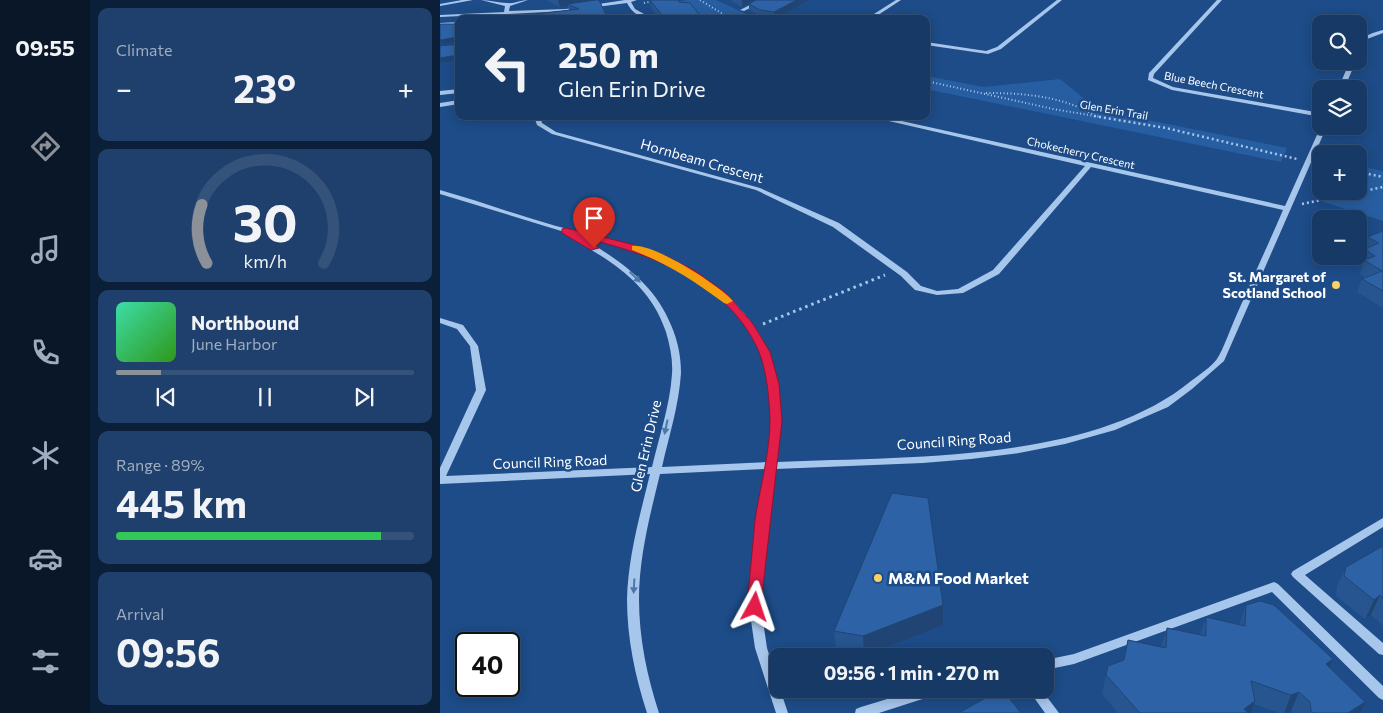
<!DOCTYPE html>
<html lang="en">
<head>
<meta charset="utf-8">
<style>
  :root { --surface:#163966; --page:#1f406c; --text:#f1f3f6; --muted:#9eacbf; --line:#35537a; --accent:#8c9099 }
  body { margin:0; font-family:Commissioner,sans-serif; background:var(--page); color:var(--text); height:100vh; display:flex; flex-direction:column; font-size:19px; white-space:nowrap }
  * { box-sizing:border-box; margin:0 }
  p { font-size:16px; color:var(--muted) }
  .icon { flex:none; width:28px; height:28px; fill:none; stroke:currentColor; stroke-width:2; stroke-linecap:round; stroke-linejoin:round }
  .map { position:relative; flex:1; overflow:hidden }
  .side { display:flex; flex-direction:column; gap:8px; padding:8px; background:#0c1f38; width:350px }
  .side>* { flex:none }
  .top-card { position:absolute; left:15px; top:15px; width:475px; height:105px; border-radius:10px; box-shadow:0 2px 12px #0003,0 0 0 1px var(--line); background:#163966; color:var(--text); overflow:hidden }
  .buttons { position:absolute; left:872px; top:15px; display:grid; gap:10px }
  .buttons a { display:grid; place-items:center; width:55px; height:55px; border-radius:10px; background:var(--surface); box-shadow:0 2px 12px #0003,0 0 0 1px var(--line); font-size:25px }
  .speed { position:absolute; left:15px; top:632px; display:flex; gap:10px; font-size:25px; font-weight:700; text-align:center }
  .speed>* { display:grid; place-content:center; width:65px; height:65px; border-radius:50%; background:var(--surface); box-shadow:0 2px 12px #0003,0 0 0 1px var(--line); line-height:1 }
  .speed .limit { border:2px solid #111; border-radius:8px; background:#fff; color:#111 }
  .pin { position:absolute; display:grid; place-items:center; width:42px; height:42px; color:#fff; margin:-51px -21px; border-radius:50% 50% 50% 0; rotate:-45deg; box-shadow:0 0 5px #0007 }
  .pin .icon { rotate:45deg }
  .me { position:absolute; width:55px; margin:-28px; rotate:5deg; stroke-linejoin:round; filter:drop-shadow(0 0 4px #0008) }
  .turn { display:flex; align-items:center; gap:18px; height:105px; padding:0 20px; font-size:22px }
  .turn .icon { width:65px; height:65px; stroke-width:2.5 }
  .turn b { display:block; font-size:35px; line-height:42px }
  .big { font-size:38px; font-weight:700; line-height:1.1 }
  .side .widget { flex:1; display:flex; flex-direction:column; justify-content:center; gap:8px; min-width:0; padding:0 18px; border-radius:10px; background:var(--page) }
  .side .dial { align-items:center; gap:0 }
  .dial svg { height:130px; overflow:visible; fill:none; stroke:var(--line); stroke-width:7; stroke-linecap:round; text-anchor:middle }
  .dial text { fill:var(--text); stroke:none }
  .song { display:flex; align-items:center; gap:15px }
  .cover { width:60px; height:60px; border-radius:8px; background:linear-gradient(135deg,hsl(160 70% 55%),hsl(110 70% 35%)) }
  .played { height:5px; border-radius:2px; background:linear-gradient(90deg,var(--accent) 15%,var(--line) 15%) }
  .keys { display:flex; justify-content:space-around; direction:ltr }
  .heat { display:flex; justify-content:space-between; align-items:center; font-size:28px; direction:ltr }
  .charge { height:8px; border-radius:4px; background:linear-gradient(90deg,#34c759 89%,var(--line) 0) }
  .trip { position:absolute; left:329px; top:648px; width:285px; height:50px; border-radius:10px; background:var(--surface); box-shadow:0 2px 12px #0003,0 0 0 1px var(--line); font-weight:700; line-height:50px; text-align:center }
  main { display:flex; flex:1; min-height:0 }
  .tab-bar { display:flex; flex-direction:column; width:90px; justify-content:space-around; align-items:center; background:#091729; color:var(--muted) }
  .tab-bar .icon { width:35px; height:35px }
  .tab-bar .current { color:var(--accent) }
  .tab-bar b { font-size:22px; color:var(--text) }
  .map>svg:first-child { display:block }
  .green { fill:#275ea1 }
  .lines { fill:none; stroke-linecap:round; stroke-linejoin:round }
  .path-far2 { stroke:#a7c6eb; stroke-width:2; stroke-dasharray:1 2.5; stroke-linecap:butt }
  .path-far1 { stroke:#a7c6eb; stroke-width:2.5; stroke-dasharray:2 3; stroke-linecap:butt }
  .path { stroke:#a7c6eb; stroke-width:3; stroke-dasharray:2.5 4; stroke-linecap:butt }
  .minor { fill:#a7c6eb; fill-rule:evenodd }
  .wall { fill:#27558f }
  .shaded-wall { fill:#204574 }
  .building { fill:#2d63a6; stroke:#204574 }
  .oneway { fill:#4d77ab }
  .route { fill:#e11d48; stroke:#92132f }
  .slow { fill:#f59e0b }
  .poi-dot { fill:#fbd066; stroke:#1d4c88; stroke-width:2 }
  .labels { text-anchor:middle; stroke-width:5; stroke-linejoin:round; paint-order:stroke }
  .far-street-label { font-size:11px; fill:#fff; stroke:#1d4c88 }
  .street-label { font-size:14px; fill:#fff; stroke:#1d4c88 }
  .poi-label { font-size:14px; font-weight:bold; fill:#fff; stroke:#1d4c88; text-anchor:end }
  .near-poi-label { font-size:16px; font-weight:bold; fill:#fff; stroke:#1d4c88; text-anchor:start }
</style>
</head>
<body>
<main>
<nav class="tab-bar">
<b>09:55</b>
<svg class="icon current" aria-label="directions" viewBox="0 0 24 24"><path d="M12 3l9 9-9 9-9-9zM9 14v-3h6M13 9l2 2-2 2"/></svg>
<svg class="icon" aria-label="music" viewBox="0 0 24 24"><path d="M9 18V5l10-2v13"/><circle cx="6" cy="18" r="3"/><circle cx="16" cy="16" r="3"/></svg>
<svg class="icon" aria-label="phone" viewBox="0 0 24 24"><path d="M5 4h4l2 5-3 2q2 4 5 5l2-3 5 2v4C11 20 4 13 5 4z"/></svg>
<svg class="icon" aria-label="climate" viewBox="0 0 24 24"><path d="M12 3v18M4 7l16 10M4 17L20 7"/></svg>
<svg class="icon" aria-label="car" viewBox="0 0 24 24"><path d="M5 17H2v-5l4-1 3-4h7l3 4 3 1v5h-3M9 17h6M6 11h13"/><circle cx="7" cy="17" r="2"/><circle cx="17" cy="17" r="2"/></svg>
<svg class="icon" aria-label="filters" viewBox="0 0 24 24"><path d="M4 7h16M4 17h16"/><circle cx="9" cy="7" r="2"/><circle cx="15" cy="17" r="2"/></svg>
</nav>
<section class="side">
<div class="widget"><p>Climate</p>
<div class="heat"><a>−</a><b class="big">23°</b><a>+</a></div>
</div>
<div class="widget dial"><svg viewBox="0 0 100 80">
<path d="M14 69A42 42 0 1 1 86 69"/>
<path d="M14 69A42 42 0 0 1 11 33" stroke="#8c9099"/>
<text x="50" y="56" font-size="32" font-weight="700">30</text>
<text x="50" y="72" font-size="11">km/h</text>
</svg></div>
<div class="widget">
<div class="song"><i class="cover"></i><div><b>Northbound</b><p>June Harbor</p></div></div>
<div class="played"></div>
<div class="keys"><svg class="icon" aria-label="previous" viewBox="0 0 24 24"><path d="M18 5L8 12l10 7zM5 5v14"/></svg><svg class="icon" aria-label="pause" viewBox="0 0 24 24"><path d="M8 5v14M16 5v14"/></svg><svg class="icon" aria-label="next" viewBox="0 0 24 24"><path d="M6 5l10 7-10 7zM19 5v14"/></svg></div>
</div>
<div class="widget"><p>Range · 89%</p><b class="big">445 km</b><div class="charge"></div></div>
<div class="widget"><p>Arrival</p><b class="big">09:56</b></div>
</section>
<div class="map">
<svg width="943" height="713" viewBox="0 0 943 713">
  <rect width="100%" height="100%" fill="#1d4c88"/>
  <path class="green" d="M 247,0 L 276,0 L 317,19 L 271,19 L 232,3 Z
    M 486,76 L 544,87 L 620,79 L 658,110 L 847,148 L 841,162 L 486,89 Z
    M 919,166 L 943,171 L 943,221 L 881,201 L 884,191 L 919,191 Z"/>
  <g class="lines">
    <path class="path-far2" d="M 260,0 L 291,19
      M 204,3 L 220,0
      M 486,81 L 613,109 L 661,117
      M 546,93 C 583,93 620,96 653,114"/>
    <path class="path-far1" d="M 654,116 L 726,128 L 857,159
      M 919,172 L 943,177
      M 862,204 L 943,187"/>
    <path class="path" d="M 323,324 L 445,275"/>
    <path class="minor" d="M 22,0 L 33,0 L 0,6 L 0,4 Z
      M 41,0 C 50,0 58,3 67,3 C 74,4 81,0 88,0 L 70,6 L 69,11 L 126,9 L 185,0 L 197,0 L 191,2 L 195,9 L 213,19 C 201,19 192,13 187,3 L 126,11 L 68,14 L 69,19 L 65,19 L 64,14 L 0,17 L 0,15 L 64,12 L 65,6 Z
      M 320,0 L 326,0 L 304,11 L 300,10 Z
      M 456,0 L 461,0 L 432,19 L 426,19 Z
      M 617,0 L 622,0 L 561,49 L 548,54 L 486,45 L 486,42 L 546,51 L 557,47 Z
      M 777,0 L 782,0 L 714,74 L 713,78 L 733,87 L 881,113 L 881,117 L 732,90 L 708,80 L 709,73 Z
      M 19,22 L 19,24 L 0,25 L 0,23 Z
      M 943,30 L 943,33 L 927,39 L 921,49 L 919,49 C 919,36 932,33 943,30 Z
      M 910,61 L 916,61 L 904,89 L 898,89 Z
      M 19,89 L 19,93 L 0,95 L 0,91 Z
      M 19,100 L 19,104 L 0,107 L 0,103 Z
      M 94,116 L 100,116 L 102,123 L 116,132 L 320,188 L 399,223 L 467,272 L 481,286 L 497,291 L 518,289 L 553,270 L 645,166 L 427,116 L 439,116 L 845,206 L 881,126 L 887,126 L 784,361 L 752,389 L 728,407 L 675,430 L 625,444 L 579,453 L 531,459 L 483,463 L 336,469 L 328,532 L 321,607 L 327,648 L 338,683 L 338,689 L 340,689 L 348,713 L 336,713 L 315,648 L 309,607 L 317,532 L 326,469 L 220,474 C 210,515 199,557 199,599 C 199,638 207,676 219,713 L 207,713 C 195,676 187,638 187,599 C 188,557 200,515 210,474 L 0,484 L 0,468 L 36,390 L 30,346 L 17,329 L 0,323 L 0,318 L 23,325 L 38,346 L 46,390 L 6,476 L 212,467 C 219,437 230,405 232,374 C 233,360 230,346 226,332 C 210,284 173,262 131,238 L 131,234 L 0,194 L 0,190 C 39,201 77,215 116,226 C 148,234 180,241 211,252 C 260,269 309,304 329,353 C 343,386 341,426 337,462 C 462,456 650,464 751,381 C 759,375 771,367 777,359 C 784,348 791,327 797,314 C 812,279 828,245 843,210 L 651,167 L 559,274 L 523,293 L 497,295 L 475,290 L 461,276 L 393,227 L 316,190 L 112,134 L 97,125 ZM 141,237 C 163,243 186,247 207,255 C 254,272 301,305 320,352 C 335,386 332,427 327,462 L 222,467 C 229,436 239,405 241,373 C 241,357 238,341 231,325 C 214,283 179,260 141,237 Z
      M 943,518 L 943,527 L 865,575 L 943,643 L 943,655 L 939,654 L 853,577 L 851,574 L 853,571 Z
      M 834,582 L 838,584 L 943,686 L 943,700 L 939,698 L 832,592 L 634,664 L 605,670 L 605,660 L 634,654 Z
      M 480,689 L 503,689 L 501,693 L 439,713 L 415,713 L 416,709 L 421,707 Z
      M 588,689 L 601,689 L 619,713 L 605,713 Z"/>
  </g>
  <path class="wall" d="M 106,0 L 159,0 L 168,19 L 97,19 L 96,14 L 129,10 L 128,6 L 120,7 Z
    M 210,0 L 239,2 L 262,18 L 263,19 L 219,19 L 212,9 Z
    M 290,0 L 316,0 L 302,7 Z
    M 316,0 L 369,0 L 335,19 L 321,16 L 309,10 L 309,4 Z
    M 943,231 L 943,308 L 917,292 L 922,279 L 925,277 L 920,274 L 923,265 L 919,263 L 927,237 Z
    M 943,546 L 943,626 L 931,615 L 925,619 L 896,596 L 897,586 L 906,567 Z
    M 503,605 L 503,625 L 424,656 L 396,650 L 394,631 Z
    M 806,605 L 890,667 L 920,713 L 853,713 L 851,711 L 846,713 L 839,713 L 814,704 L 811,713 L 678,713 L 662,694 L 668,666 L 683,660 L 688,640 L 721,647 L 727,628 L 760,635 L 766,617 L 799,625 Z"/>
  <path class="shaded-wall" d="M 118,0 L 157,0 L 128,4 L 128,6 L 120,7 Z
    M 302,0 L 316,0 L 302,7 Z
    M 357,0 L 369,0 L 335,19 L 334,12 Z
    M 18,37 L 19,41 L 0,45 L 0,40 Z
    M 19,55 L 19,60 L 0,63 L 0,58 Z
    M 940,595 L 931,615 L 925,619 L 934,600 Z
    M 503,605 L 503,625 L 424,656 L 423,636 Z
    M 893,659 L 884,679 L 886,664 Z
    M 859,692 L 851,711 L 846,713 L 844,713 L 851,695 Z
    M 815,701 L 811,713 L 803,713 L 804,709 Z
    M 925,702 L 920,713 L 908,713 Z"/>
  <path class="building" d="M 155,0 L 159,0 L 168,19 L 97,19 L 96,14 L 139,9 L 128,4 Z
    M 210,0 L 238,0 L 239,2 L 250,3 L 262,18 L 254,19 L 225,19 Z
    M 316,0 L 357,0 L 334,12 L 320,10 L 309,4 Z
    M 0,24 L 19,24 L 19,42 L 18,37 L 0,40 Z
    M 19,44 L 19,55 L 0,58 L 0,46 Z
    M 943,231 L 943,291 L 922,279 L 942,271 L 924,260 L 935,256 L 924,249 L 939,243 L 927,237 Z
    M 452,493 L 488,498 L 503,605 L 423,636 L 394,631 Z
    M 943,546 L 943,598 L 940,595 L 934,600 L 904,576 L 906,567 Z
    M 820,601 L 834,605 L 893,659 L 886,664 L 925,702 L 908,713 L 873,713 L 871,711 L 870,702 L 859,692 L 851,695 L 811,681 L 815,701 L 804,709 L 808,713 L 700,713 L 666,675 L 668,666 L 684,660 L 688,640 L 726,648 L 727,628 L 766,636 L 766,617 L 805,626 L 806,605 Z
    M 561,689 L 562,689 L 581,713 L 519,713 Z"/>
  <defs><path id="oneway-solid" d="M-6-.8H1V-3.2L6.5 0L1 3.2V.8H-6Z" transform="scale(1.25)"/></defs>
  <g class="oneway">
    <use href="#oneway-solid" transform="translate(195 277) rotate(44)"/>
    <use href="#oneway-solid" transform="translate(226 427) rotate(102)"/>
    <use href="#oneway-solid" transform="translate(194 586) rotate(93)"/>
  </g>
  <path class="route" d="M 126,228 L 195,245 L 226,256 L 255,271 L 286,293 L 313,324 L 330,352 L 339,384 L 342,421 L 320,612 L 315,613 L 310,612 L 307,607 C 310,578 312,549 315,520 C 320,487 330,453 330,419 C 329,397 327,373 319,352 C 289,282 213,255 145,238 L 159,248 L 151,250 L 122,233 L 122,229 Z"/>
  <path class="slow" d="M 192,246 C 212,242 279,285 293,301 L 287,304 L 284,303 C 253,280 228,264 192,250 Z"/>
  <g class="poi-dot">
    <circle cx="896" cy="285" r="5"/>
    <circle cx="438" cy="578" r="5"/>
  </g>
  <g class="labels">
    <g class="far-street-label">
      <text transform="translate(774 85) rotate(11)" y="4">Blue Beech Crescent</text>
      <text transform="translate(674 110) rotate(10)" y="4">Glen Erin Trail</text>
      <text transform="translate(641 153) rotate(13)" y="4">Chokecherry Crescent</text>
    </g>
    <g class="street-label">
      <text transform="translate(262 161) rotate(16)" y="5">Hornbeam Crescent</text>
      <text transform="translate(514 441) rotate(-4)" y="5">Council Ring Road</text>
      <text transform="translate(206 446) rotate(-77)" y="5">Glen Erin Drive</text>
      <text transform="translate(110 462) rotate(-2)" y="5">Council Ring Road</text>
    </g>
    <g class="poi-label">
      <text x="886" y="282">St. Margaret of<tspan x="886" dy="16">Scotland School</tspan></text>
    </g>
    <g class="near-poi-label">
      <text x="448" y="584">M&amp;M Food Market</text>
    </g>
  </g>
</svg>
<div class="buttons">
<a><svg class="icon" aria-label="search" viewBox="0 0 24 24"><circle cx="10" cy="10" r="6"/><path d="M15 15l6 6"/></svg></a>
<a><svg class="icon" aria-label="layers" viewBox="0 0 24 24"><path d="M12 4l9 5-9 5-9-5zM3 14l9 5 9-5"/></svg></a>
<a>+</a>
<a>−</a>
</div>
<div class="speed"><div class="limit">40</div></div>
<div class="pin" style="left:154px;top:248px;background:#d93025"><svg class="icon" aria-label="arrive" viewBox="0 0 24 24"><path d="M6 21V4h12l-3 4 3 4H6"/></svg></div>
<svg class="me" style="left:315px;top:607px" viewBox="-20 -20 40 40"><path d="M0-17L14 15 0 8-14 15z" fill="#e11d48" stroke="#fff" stroke-width="4"/></svg>
<div class="trip">09:56 · 1 min · 270 m</div>
<div class="top-card">
<div class="turn"><svg class="icon" aria-label="left" viewBox="0 0 24 24"><path d="M17 20v-9H6M10 6l-5 5 5 5"/></svg><div><b>250 m</b>Glen Erin Drive</div></div>
</div>
</div>
</main>
</body>
</html>
